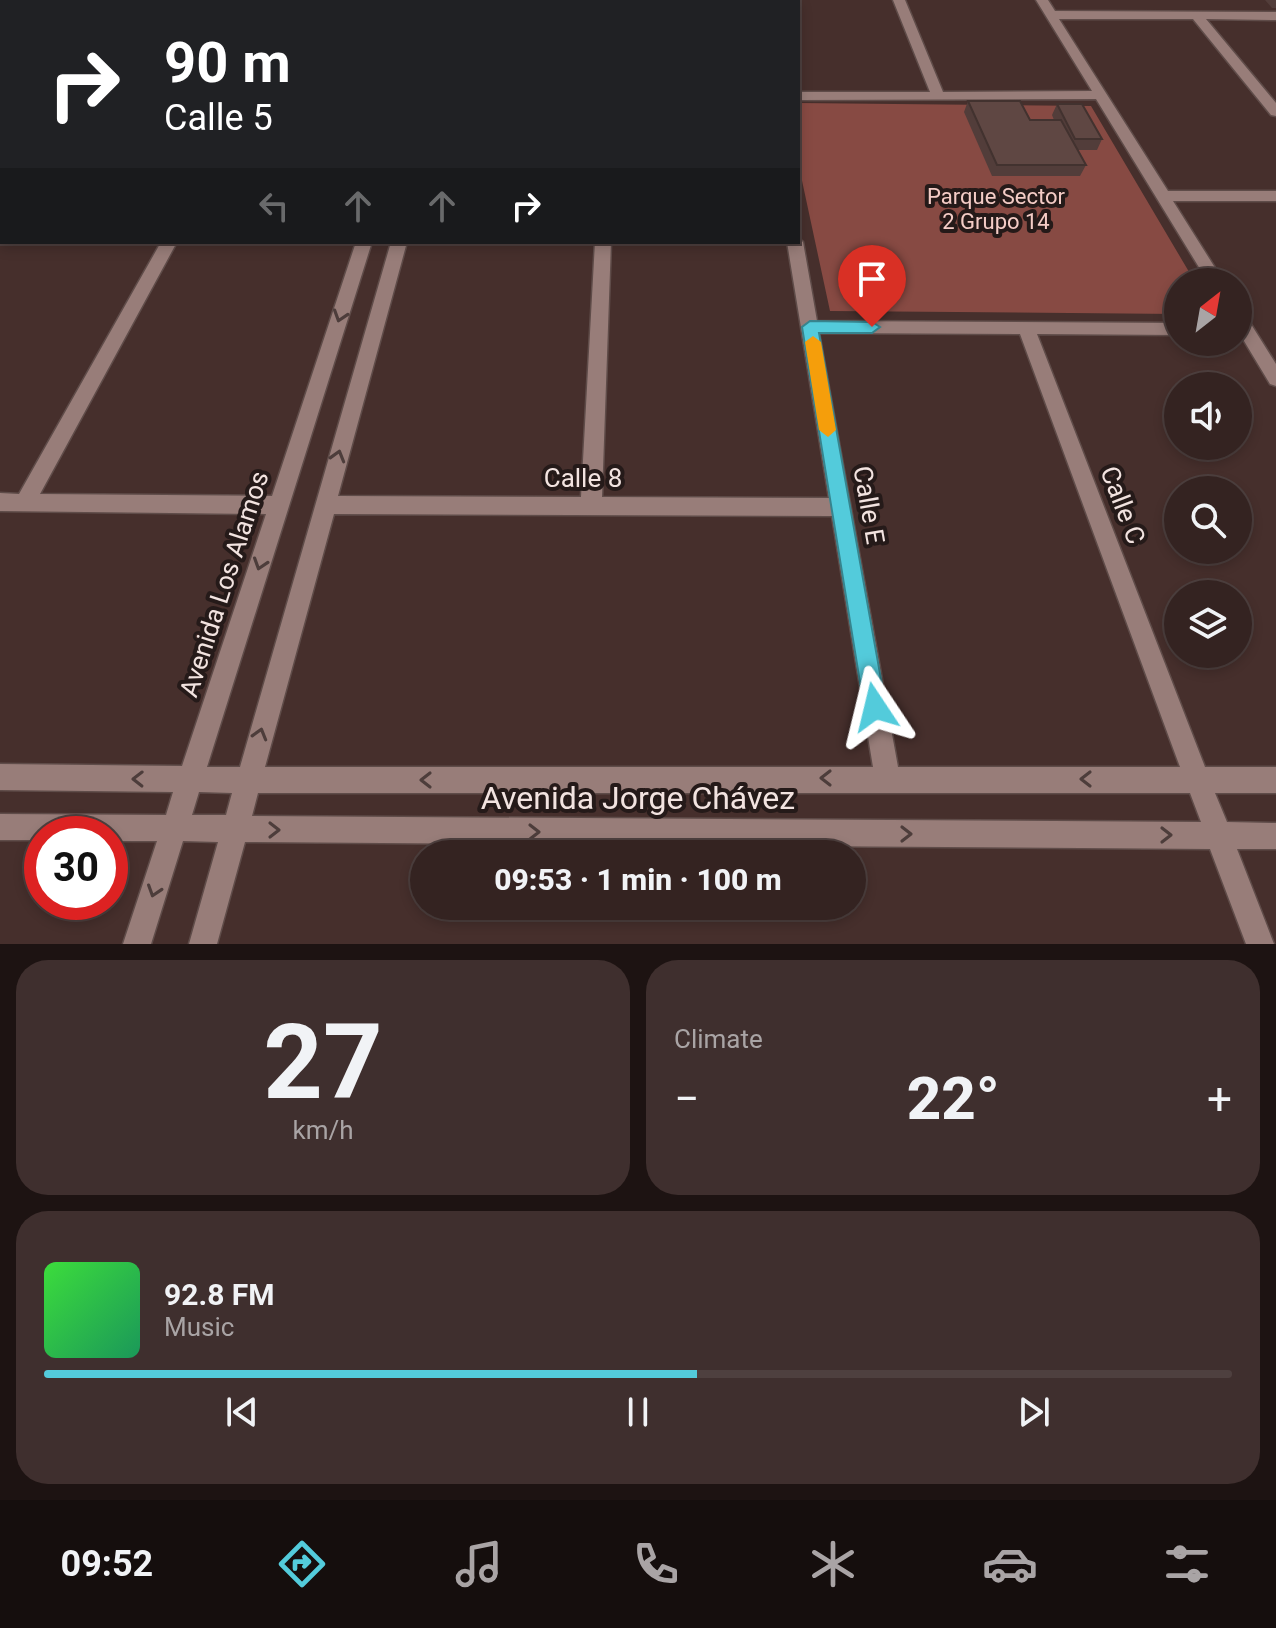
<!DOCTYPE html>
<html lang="en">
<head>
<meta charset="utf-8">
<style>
  :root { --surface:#342321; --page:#3f2f2e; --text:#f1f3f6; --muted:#a9a4a5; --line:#4e403f; --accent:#53cbdb }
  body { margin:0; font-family:Roboto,sans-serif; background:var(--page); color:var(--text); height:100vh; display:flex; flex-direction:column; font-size:30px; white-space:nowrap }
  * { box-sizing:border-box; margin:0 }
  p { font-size:26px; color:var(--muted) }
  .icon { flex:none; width:44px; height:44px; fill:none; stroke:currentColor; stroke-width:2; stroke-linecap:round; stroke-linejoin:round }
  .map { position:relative; height:944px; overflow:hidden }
  .details { display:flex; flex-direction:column; gap:16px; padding:16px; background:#1d1312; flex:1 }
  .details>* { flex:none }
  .top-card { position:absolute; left:0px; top:0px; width:800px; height:244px; box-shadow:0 4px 12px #0003,0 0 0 2px var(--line); background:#202124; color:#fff; overflow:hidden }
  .needle { width:52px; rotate:31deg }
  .buttons { position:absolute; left:1164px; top:268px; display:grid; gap:16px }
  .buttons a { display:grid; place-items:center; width:88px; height:88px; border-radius:50%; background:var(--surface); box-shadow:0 4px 12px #0003,0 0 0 2px var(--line); font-size:40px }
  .speed { position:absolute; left:24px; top:816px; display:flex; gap:16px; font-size:40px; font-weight:700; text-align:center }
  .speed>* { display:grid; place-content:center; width:104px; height:104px; border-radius:50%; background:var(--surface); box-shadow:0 4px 12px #0003,0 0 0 2px var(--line); line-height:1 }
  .speed .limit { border:12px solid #d22; background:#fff; color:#111 }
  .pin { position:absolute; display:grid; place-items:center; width:68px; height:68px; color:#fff; margin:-82px -34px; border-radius:50% 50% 50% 0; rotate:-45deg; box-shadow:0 0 8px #0007 }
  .pin .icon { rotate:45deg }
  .me { position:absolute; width:88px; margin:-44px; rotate:350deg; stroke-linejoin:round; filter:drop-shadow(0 0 6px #0008) }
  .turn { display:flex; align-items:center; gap:28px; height:168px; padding:0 32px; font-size:36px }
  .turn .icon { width:104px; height:104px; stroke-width:2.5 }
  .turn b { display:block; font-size:56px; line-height:68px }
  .lanes { display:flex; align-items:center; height:76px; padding:0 32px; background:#0003; justify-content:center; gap:40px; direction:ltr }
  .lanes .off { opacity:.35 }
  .big { font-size:60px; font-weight:800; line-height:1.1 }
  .details .card { flex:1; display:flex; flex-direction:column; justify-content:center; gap:12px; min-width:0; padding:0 28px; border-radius:32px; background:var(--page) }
  .details .dial { align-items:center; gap:0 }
  .dial b { font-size:104px; line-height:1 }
  .song { display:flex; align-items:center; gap:24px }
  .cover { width:96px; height:96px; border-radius:12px; background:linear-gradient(135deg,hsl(120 70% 55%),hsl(150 70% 35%)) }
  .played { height:8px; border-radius:4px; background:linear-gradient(90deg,var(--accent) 55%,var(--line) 55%) }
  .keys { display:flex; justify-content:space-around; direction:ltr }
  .heat { display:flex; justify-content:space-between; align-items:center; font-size:44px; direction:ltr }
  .details .tiles { flex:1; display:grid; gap:16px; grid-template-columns:1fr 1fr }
  .card:last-child { grid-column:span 2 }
  .trip { position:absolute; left:410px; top:840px; width:456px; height:80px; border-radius:40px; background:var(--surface); box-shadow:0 4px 12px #0003,0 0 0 2px var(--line); font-weight:800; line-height:80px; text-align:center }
  .menu { display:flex; height:128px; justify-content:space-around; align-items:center; background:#150e0d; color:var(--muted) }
  .menu .icon { width:56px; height:56px }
  .menu .on { color:var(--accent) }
  .menu b { font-size:36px; color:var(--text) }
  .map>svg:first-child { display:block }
  .green { fill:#874a43 }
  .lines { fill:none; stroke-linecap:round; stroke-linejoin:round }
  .minor-casing { stroke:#5f4c49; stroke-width:3 }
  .minor { fill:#987d79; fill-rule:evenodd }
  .wall { fill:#523d3a }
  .building { fill:#5f4743; stroke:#42322f; stroke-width:2 }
  .oneway { stroke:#4d3d3b }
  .route { fill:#53cbdb; stroke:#36848e; stroke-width:2 }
  .slow { fill:#f59e0b }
  .labels { text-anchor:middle; stroke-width:8; stroke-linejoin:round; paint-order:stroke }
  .far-park-label { font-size:22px; fill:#f4ccc6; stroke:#251a19 }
  .street-label { font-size:26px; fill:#f2e3e0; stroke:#251a19 }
  .near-street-label { font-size:32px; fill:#f2e3e0; stroke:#251a19 }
</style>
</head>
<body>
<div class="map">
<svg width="1276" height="944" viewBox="0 0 1276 944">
  <rect width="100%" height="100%" fill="#462f2c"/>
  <path class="green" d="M 798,103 L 1091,106 L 1195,282 L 1178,282 L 1178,314 L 830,311 L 798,162 Z"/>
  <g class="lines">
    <g class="minor-casing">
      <path id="minor" d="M 151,0 L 163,0 L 150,2 Z
        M 436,0 L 448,0 L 448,2 L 436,2 Z
        M 462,0 L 474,0 L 461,2 Z
        M 747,0 L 759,0 L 760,2 L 748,2 Z
        M 893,0 L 905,0 L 943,92 L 1092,91 L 1036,0 L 1048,0 L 1055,11 L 1276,12 L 1276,20 L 1206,19 L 1276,103 L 1276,116 L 1271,115 L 1193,19 L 1059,19 L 1168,191 L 1276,191 L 1276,201 L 1173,201 L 1224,282 L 1208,282 L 1096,99 L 798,100 L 798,92 L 930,92 Z
        M 2,7 L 2,16 L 0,17 L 0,8 Z
        M 0,87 L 2,87 L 2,95 L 0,95 Z
        M 2,201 L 2,212 L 0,213 L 0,202 Z
        M 798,238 L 803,242 L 817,321 L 1178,323 L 1178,335 L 1037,334 L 1205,767 L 1276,767 L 1276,793 L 1215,793 L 1227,822 L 1276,823 L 1276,849 L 1237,849 L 1274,944 L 1246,944 L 1210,849 L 245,842 L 217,944 L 189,944 L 218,842 L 183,841 L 151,944 L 123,944 L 157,841 L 110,841 L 110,834 L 42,834 L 42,840 L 0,840 L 0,814 L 166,815 L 173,792 L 0,790 L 0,764 L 182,766 L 266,514 L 0,511 L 0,493 L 19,494 L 161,242 L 177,242 L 40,494 L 272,496 L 356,242 L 372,242 L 207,767 L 240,767 L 391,242 L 407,242 L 338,496 L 581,497 L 595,242 L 611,242 L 602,497 L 829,498 L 787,242 L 798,242 ZM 819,333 L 1020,334 L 1180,767 L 898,767 ZM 334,514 L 832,516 L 873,767 L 265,767 ZM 199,792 L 232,793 L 226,815 L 192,815 ZM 258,793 L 1190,793 L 1201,822 L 252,816 Z
        M 1238,311 L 1244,313 L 1276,364 L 1276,386 L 1270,384 L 1238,331 Z"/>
    </g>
    <use href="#minor" class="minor"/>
  </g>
  <path class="wall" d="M 1265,0 L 1276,0 L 1276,8 L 1272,8 Z
    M 968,101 L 1030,120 L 1054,120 L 1052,115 L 1057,104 L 1102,139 L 1097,150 L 1077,150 L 1086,165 L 1080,176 L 992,176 L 964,112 Z"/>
  <path class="building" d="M 968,101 L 1020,101 L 1030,120 L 1061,120 L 1086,165 L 997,165 Z
    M 1057,104 L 1082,104 L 1102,139 L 1075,139 Z"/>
  <defs><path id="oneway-chevron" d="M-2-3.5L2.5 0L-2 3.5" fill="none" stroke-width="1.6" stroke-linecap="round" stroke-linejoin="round" transform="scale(2)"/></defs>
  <g class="oneway">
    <use href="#oneway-chevron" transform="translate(340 316) rotate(108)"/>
    <use href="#oneway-chevron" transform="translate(338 456) rotate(-74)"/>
    <use href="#oneway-chevron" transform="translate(260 564) rotate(108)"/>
    <use href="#oneway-chevron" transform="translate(260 734) rotate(-74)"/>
    <use href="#oneway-chevron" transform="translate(826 778) rotate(180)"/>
    <use href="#oneway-chevron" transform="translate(138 779) rotate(-179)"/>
    <use href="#oneway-chevron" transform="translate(1086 779) rotate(-180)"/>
    <use href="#oneway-chevron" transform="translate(426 780) rotate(180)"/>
    <use href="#oneway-chevron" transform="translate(274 830)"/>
    <use href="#oneway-chevron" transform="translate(534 832)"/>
    <use href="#oneway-chevron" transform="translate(906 834)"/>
    <use href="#oneway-chevron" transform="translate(1166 835)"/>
    <use href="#oneway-chevron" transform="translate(154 891) rotate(108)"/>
  </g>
  <path class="route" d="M 810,321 L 872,322 L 880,327 L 872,333 L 819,333 L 886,707 L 883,714 L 875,718 L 867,714 L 864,707 L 802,327 Z"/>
  <path class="slow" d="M 813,336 L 821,342 L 836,430 L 828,437 L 819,430 L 805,342 Z"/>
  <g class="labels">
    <g class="far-park-label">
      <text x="996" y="204">Parque Sector<tspan x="996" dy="25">2 Grupo 14</tspan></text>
    </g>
    <g class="street-label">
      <text x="583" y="487">Calle 8</text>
      <text transform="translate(869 505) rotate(80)" y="9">Calle E</text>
      <text transform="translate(1123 505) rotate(69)" y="9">Calle C</text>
      <text transform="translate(224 584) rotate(-72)" y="9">Avenida Los Alamos</text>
    </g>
    <g class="near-street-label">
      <text x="638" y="809">Avenida Jorge Chávez</text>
    </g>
  </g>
</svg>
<div class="buttons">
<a><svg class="needle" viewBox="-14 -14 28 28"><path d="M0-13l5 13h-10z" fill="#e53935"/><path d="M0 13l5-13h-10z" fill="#a9a4a5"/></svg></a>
<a><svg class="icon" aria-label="sound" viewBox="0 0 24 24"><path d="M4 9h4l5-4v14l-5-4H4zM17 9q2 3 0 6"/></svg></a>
<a><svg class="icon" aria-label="search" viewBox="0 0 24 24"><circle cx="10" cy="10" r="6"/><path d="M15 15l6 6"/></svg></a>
<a><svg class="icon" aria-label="layers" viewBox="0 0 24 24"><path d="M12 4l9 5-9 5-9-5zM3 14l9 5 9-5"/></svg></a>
</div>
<div class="speed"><div class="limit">30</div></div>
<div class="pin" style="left:872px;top:327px;background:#d93025"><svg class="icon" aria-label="arrive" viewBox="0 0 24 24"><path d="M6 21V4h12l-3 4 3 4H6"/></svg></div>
<svg class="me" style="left:875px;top:707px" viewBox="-20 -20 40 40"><path d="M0-17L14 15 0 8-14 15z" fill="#53cbdb" stroke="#fff" stroke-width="4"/></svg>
<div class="trip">09:53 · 1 min · 100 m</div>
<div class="top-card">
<div class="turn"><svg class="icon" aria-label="right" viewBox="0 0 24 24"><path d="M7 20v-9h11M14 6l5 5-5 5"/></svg><div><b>90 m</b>Calle 5</div></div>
<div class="lanes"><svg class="icon off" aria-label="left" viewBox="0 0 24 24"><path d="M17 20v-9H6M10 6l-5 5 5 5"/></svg><svg class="icon off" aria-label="ahead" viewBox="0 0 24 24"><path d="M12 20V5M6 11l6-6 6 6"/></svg><svg class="icon off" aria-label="ahead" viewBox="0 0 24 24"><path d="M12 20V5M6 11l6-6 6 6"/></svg><svg class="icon" aria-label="right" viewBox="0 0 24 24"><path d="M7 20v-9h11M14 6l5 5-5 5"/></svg></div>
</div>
</div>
<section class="details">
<div class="tiles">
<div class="card dial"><b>27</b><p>km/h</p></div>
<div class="card"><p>Climate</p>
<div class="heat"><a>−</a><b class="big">22°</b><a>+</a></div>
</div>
<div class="card">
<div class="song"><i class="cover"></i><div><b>92.8 FM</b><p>Music</p></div></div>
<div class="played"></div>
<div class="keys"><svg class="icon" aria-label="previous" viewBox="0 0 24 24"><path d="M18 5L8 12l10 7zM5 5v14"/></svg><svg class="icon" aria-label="pause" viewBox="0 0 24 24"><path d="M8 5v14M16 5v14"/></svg><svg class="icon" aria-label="next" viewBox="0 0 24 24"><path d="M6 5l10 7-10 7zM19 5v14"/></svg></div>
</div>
</div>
</section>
<nav class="menu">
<b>09:52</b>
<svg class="icon on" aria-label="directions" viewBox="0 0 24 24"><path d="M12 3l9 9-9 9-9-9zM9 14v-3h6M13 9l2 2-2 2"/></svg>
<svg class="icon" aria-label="music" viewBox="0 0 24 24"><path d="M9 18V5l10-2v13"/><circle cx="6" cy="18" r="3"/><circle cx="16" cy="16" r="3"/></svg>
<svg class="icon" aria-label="phone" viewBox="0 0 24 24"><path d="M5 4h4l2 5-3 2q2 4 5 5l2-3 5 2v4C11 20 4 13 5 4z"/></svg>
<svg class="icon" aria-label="climate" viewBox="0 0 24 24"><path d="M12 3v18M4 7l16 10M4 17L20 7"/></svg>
<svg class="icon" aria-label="car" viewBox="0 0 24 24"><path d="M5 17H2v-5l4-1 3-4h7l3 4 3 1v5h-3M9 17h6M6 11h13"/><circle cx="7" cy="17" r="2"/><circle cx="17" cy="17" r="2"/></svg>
<svg class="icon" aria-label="filters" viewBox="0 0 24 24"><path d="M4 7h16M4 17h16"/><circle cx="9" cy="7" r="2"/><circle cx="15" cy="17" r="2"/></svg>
</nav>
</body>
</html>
